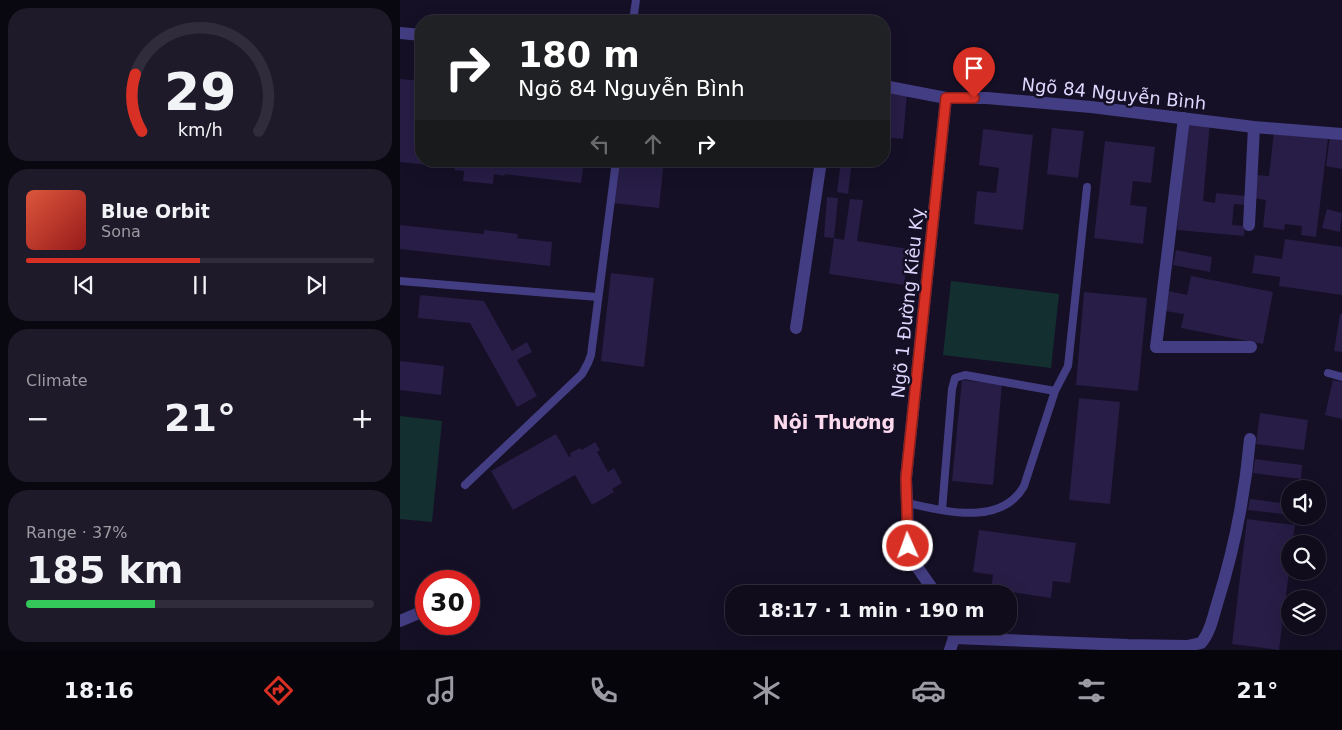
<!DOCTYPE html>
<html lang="en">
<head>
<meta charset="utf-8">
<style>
  :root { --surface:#100c1c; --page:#1e1a29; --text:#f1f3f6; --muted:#9c9ba3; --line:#302c3b; --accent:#d93025 }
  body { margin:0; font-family:"DejaVu Sans",sans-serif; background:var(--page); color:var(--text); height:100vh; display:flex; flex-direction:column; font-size:19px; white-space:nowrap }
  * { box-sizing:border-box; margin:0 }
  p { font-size:16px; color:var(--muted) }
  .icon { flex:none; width:28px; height:28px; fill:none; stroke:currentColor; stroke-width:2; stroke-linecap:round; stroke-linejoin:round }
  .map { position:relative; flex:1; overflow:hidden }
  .panel { display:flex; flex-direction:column; gap:8px; padding:8px; background:#09070f; width:400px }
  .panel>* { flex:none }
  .guide { position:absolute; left:15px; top:15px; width:475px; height:152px; border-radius:20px; box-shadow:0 5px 20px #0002,0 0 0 1px var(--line); background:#202124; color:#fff; overflow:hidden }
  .tools { position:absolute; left:881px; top:480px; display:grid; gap:10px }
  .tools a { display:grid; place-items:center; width:45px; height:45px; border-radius:50%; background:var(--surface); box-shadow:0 5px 20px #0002,0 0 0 1px var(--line); font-size:25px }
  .speed { position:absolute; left:15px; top:570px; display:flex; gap:10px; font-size:25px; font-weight:700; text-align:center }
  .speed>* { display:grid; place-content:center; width:65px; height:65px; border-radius:50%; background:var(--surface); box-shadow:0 5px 20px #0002,0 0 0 1px var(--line); line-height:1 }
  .speed .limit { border:8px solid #d22; background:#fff; color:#111 }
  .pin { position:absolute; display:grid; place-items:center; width:42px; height:42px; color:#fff; margin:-51px -21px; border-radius:50% 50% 50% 0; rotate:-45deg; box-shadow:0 0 5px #0007 }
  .pin .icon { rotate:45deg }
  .me { position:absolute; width:55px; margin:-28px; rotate:358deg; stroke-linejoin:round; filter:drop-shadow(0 0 4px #0008) }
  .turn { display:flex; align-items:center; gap:18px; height:105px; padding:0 20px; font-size:22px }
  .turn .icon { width:65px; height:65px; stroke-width:2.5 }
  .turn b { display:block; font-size:35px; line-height:42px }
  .lanes { display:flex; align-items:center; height:48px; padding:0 20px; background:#0003; justify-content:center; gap:25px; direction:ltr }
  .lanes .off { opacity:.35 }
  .big { font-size:38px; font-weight:700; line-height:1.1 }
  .panel .widget { flex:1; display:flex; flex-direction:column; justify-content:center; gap:8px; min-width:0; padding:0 18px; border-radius:20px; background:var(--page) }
  .panel .dial { align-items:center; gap:0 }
  .dial svg { height:130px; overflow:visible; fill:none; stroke:var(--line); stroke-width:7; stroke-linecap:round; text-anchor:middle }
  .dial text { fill:var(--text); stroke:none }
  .song { display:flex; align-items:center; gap:15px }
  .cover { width:60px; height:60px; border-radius:8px; background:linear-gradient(135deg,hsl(10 70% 55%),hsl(0 70% 35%)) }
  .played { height:5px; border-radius:2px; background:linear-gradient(90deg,var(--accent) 50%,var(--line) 50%) }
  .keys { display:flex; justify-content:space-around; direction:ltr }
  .heat { display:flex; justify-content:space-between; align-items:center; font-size:28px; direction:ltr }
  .charge { height:8px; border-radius:4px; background:linear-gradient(90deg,#34c759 37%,var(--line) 0) }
  .trip { position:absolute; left:325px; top:585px; width:292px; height:50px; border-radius:20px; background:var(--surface); box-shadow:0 5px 20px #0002,0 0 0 1px var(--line); font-weight:700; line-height:50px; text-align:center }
  .tabs { display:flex; height:80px; justify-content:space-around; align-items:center; background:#06050b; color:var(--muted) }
  .tabs .icon { width:35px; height:35px }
  .tabs .active { color:var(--accent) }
  .tabs b { font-size:22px; color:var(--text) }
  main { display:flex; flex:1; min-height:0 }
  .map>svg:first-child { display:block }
  .green { fill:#142f30 }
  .building { fill:#271d46 }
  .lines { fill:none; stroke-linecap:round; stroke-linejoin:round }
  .service { stroke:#433d83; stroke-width:8 }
  .minor { stroke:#433d83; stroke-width:12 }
  .route-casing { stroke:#8d1f18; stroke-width:12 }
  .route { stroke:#d93025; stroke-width:9 }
  .labels { text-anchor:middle; stroke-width:5; stroke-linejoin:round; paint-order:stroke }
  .street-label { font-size:18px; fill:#ddd7fd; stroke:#151026 }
  .neighbourhood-label { font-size:19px; font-weight:bold; fill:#fdd9ee; stroke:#151026 }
</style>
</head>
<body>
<main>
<section class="panel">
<div class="widget dial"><svg viewBox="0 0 100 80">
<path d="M14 69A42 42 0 1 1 86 69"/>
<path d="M14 69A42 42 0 0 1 10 34" stroke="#d93025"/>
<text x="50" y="56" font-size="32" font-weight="700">29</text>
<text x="50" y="72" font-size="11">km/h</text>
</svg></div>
<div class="widget">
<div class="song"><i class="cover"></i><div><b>Blue Orbit</b><p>Sona</p></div></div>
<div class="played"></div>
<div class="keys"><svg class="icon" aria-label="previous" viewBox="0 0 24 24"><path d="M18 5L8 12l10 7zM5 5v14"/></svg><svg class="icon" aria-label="pause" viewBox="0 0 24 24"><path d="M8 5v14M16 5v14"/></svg><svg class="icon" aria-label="next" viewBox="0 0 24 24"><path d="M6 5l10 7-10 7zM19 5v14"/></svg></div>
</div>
<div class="widget"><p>Climate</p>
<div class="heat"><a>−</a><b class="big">21°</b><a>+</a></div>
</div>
<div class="widget"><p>Range · 37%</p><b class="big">185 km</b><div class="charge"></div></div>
</section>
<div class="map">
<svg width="942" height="650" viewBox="0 0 942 650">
  <rect width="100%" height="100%" fill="#151026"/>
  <path class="green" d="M 551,281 L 659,294 L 651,368 L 543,355 Z
    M 0,416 L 42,421 L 32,522 L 0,519 Z"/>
  <path class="building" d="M 0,79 L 21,81 L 20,129 L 21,129 L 21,161 L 184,161 L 181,183 L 104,174 L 105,176 L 94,174 L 93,184 L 63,181 L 64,171 L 54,170 L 55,168 L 0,162 Z
    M 484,93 L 507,95 L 503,139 L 484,137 Z
    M 787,120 L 810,122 L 803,201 L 815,203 L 816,193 L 846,196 L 846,205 L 834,204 L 832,225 L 845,226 L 844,236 L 777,230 Z
    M 652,128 L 684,131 L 678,178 L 647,174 Z
    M 583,129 L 633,135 L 623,230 L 574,224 L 577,191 L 596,193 L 599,168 L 579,165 Z
    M 874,131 L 928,138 L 916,237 L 901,235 L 902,226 L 885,224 L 884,230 L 863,227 L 866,200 L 854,198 L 856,175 L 869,176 Z
    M 930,136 L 942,138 L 942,169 L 926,166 Z
    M 705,141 L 755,147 L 751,183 L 733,181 L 730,205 L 747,207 L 743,244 L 694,238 Z
    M 218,161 L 264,161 L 259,208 L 213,203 Z
    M 389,161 L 412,161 L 412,165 Z
    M 441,161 L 452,161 L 448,194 L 437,192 Z
    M 427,197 L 438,198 L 434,238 L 424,237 Z
    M 450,199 L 463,200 L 457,241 L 509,249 L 504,285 L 429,274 L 434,238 L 444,240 Z
    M 927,209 L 942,213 L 940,232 L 922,228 Z
    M 0,225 L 84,234 L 84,230 L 118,234 L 117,238 L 152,242 L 150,266 L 0,249 Z
    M 885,239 L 942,247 L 942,295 L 879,286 L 880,277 L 852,273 L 855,255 L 882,259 Z
    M 776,250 L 812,257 L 810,272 L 773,265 Z
    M 211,273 L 254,278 L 244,367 L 201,361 Z
    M 791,276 L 873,292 L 863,344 L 781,328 L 784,314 L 765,311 L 769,291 L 787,295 Z
    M 684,292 L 747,298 L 738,391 L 676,385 Z
    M 20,295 L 84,301 L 112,351 L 127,342 L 132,352 L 117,360 L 137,396 L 117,407 L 70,323 L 18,318 Z
    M 940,314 L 942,314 L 942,352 L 934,351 Z
    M 0,361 L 44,366 L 41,395 L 0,390 Z
    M 562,380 L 602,384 L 593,485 L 552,481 Z
    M 933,380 L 942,382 L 942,419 L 925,415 Z
    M 679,398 L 720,402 L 710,504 L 669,500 Z
    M 860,413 L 908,420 L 904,450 L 856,444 Z
    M 156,434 L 169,457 L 171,456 L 170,453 L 180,448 L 182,450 L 195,442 L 200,450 L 197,452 L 208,472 L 214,468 L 222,483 L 212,489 L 214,492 L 192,505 L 175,475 L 113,510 L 91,471 Z
    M 855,459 L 902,465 L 901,479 L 853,473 Z
    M 850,499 L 890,504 L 890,515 L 848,510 Z
    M 847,519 L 895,525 L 892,544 L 890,544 L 890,564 L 879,650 L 832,644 Z
    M 579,530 L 676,543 L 670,583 L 653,581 L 651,598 L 591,589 L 593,575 L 573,572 Z"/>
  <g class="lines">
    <path class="service" d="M 233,21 L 236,0
      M 0,281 L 198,297
      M 928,373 L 942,377
      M 65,485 L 182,374 L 188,363 L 191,355 L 216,161
      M 507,503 C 544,511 601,527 624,486 L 655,391 L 668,366 L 687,187
      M 542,510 L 552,389 L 555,378 L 565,375 L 655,391"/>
    <path class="minor" d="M 0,33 L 21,35
      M 484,86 L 546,98 L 587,98 L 691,107 L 854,127 L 942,134
      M 784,118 L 756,347 L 851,347
      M 849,225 L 854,127
      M 396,328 L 421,161
      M 536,594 L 515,564 L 509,553 L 506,478 L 546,98
      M 0,621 L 26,610
      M 554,638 L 728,645 L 787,646 L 801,643 C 810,633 813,617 817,604 C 834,550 845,495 850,439
      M 550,650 L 554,638 L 552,626"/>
  </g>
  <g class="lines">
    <g class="route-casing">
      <path id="route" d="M 508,546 L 506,478 L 546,98 L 574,98"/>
    </g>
    <use href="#route" class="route"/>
  </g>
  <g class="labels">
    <g class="street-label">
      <text transform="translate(714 94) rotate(6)" y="6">Ngõ 84 Nguyễn Bình</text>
      <text transform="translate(508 303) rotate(-84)" y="6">Ngõ 1 Đường Kiêu Kỵ</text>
    </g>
    <g class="neighbourhood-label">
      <text x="434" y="429">Nội Thương</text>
    </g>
  </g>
</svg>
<div class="tools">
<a><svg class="icon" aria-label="sound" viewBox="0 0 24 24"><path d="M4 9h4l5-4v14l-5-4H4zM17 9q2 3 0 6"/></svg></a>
<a><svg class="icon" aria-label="search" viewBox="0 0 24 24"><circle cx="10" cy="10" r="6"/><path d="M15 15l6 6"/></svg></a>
<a><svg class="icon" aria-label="layers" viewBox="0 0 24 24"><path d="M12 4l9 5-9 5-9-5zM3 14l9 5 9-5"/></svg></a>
</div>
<div class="speed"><div class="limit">30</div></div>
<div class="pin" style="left:574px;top:98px;background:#d93025"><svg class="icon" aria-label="arrive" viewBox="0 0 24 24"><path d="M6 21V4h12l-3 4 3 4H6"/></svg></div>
<svg class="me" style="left:508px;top:546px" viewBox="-20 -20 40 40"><circle r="17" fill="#d93025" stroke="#fff" stroke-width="3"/><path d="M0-11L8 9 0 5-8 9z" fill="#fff"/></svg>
<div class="trip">18:17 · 1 min · 190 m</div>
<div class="guide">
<div class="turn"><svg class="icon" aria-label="right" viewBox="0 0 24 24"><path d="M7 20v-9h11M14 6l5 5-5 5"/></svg><div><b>180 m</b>Ngõ 84 Nguyễn Bình</div></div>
<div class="lanes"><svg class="icon off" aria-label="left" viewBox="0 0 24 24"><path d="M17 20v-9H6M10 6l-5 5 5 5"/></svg><svg class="icon off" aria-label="ahead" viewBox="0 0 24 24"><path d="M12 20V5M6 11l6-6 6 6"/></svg><svg class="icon" aria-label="right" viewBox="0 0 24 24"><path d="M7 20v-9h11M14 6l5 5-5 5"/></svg></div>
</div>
</div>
</main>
<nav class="tabs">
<b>18:16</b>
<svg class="icon active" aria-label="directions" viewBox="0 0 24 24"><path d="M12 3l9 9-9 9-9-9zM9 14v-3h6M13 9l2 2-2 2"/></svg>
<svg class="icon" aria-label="music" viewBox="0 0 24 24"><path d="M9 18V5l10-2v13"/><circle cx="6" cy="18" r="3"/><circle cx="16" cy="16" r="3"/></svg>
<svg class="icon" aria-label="phone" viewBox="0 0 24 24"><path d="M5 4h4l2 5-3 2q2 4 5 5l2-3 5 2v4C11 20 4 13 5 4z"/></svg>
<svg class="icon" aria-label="climate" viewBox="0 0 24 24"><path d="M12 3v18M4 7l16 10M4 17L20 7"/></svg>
<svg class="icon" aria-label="car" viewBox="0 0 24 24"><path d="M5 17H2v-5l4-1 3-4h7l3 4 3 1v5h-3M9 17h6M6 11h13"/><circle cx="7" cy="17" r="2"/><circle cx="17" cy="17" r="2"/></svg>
<svg class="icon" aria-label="filters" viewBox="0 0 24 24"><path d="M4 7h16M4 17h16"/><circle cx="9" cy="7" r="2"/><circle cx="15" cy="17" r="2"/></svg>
<b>21°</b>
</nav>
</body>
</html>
